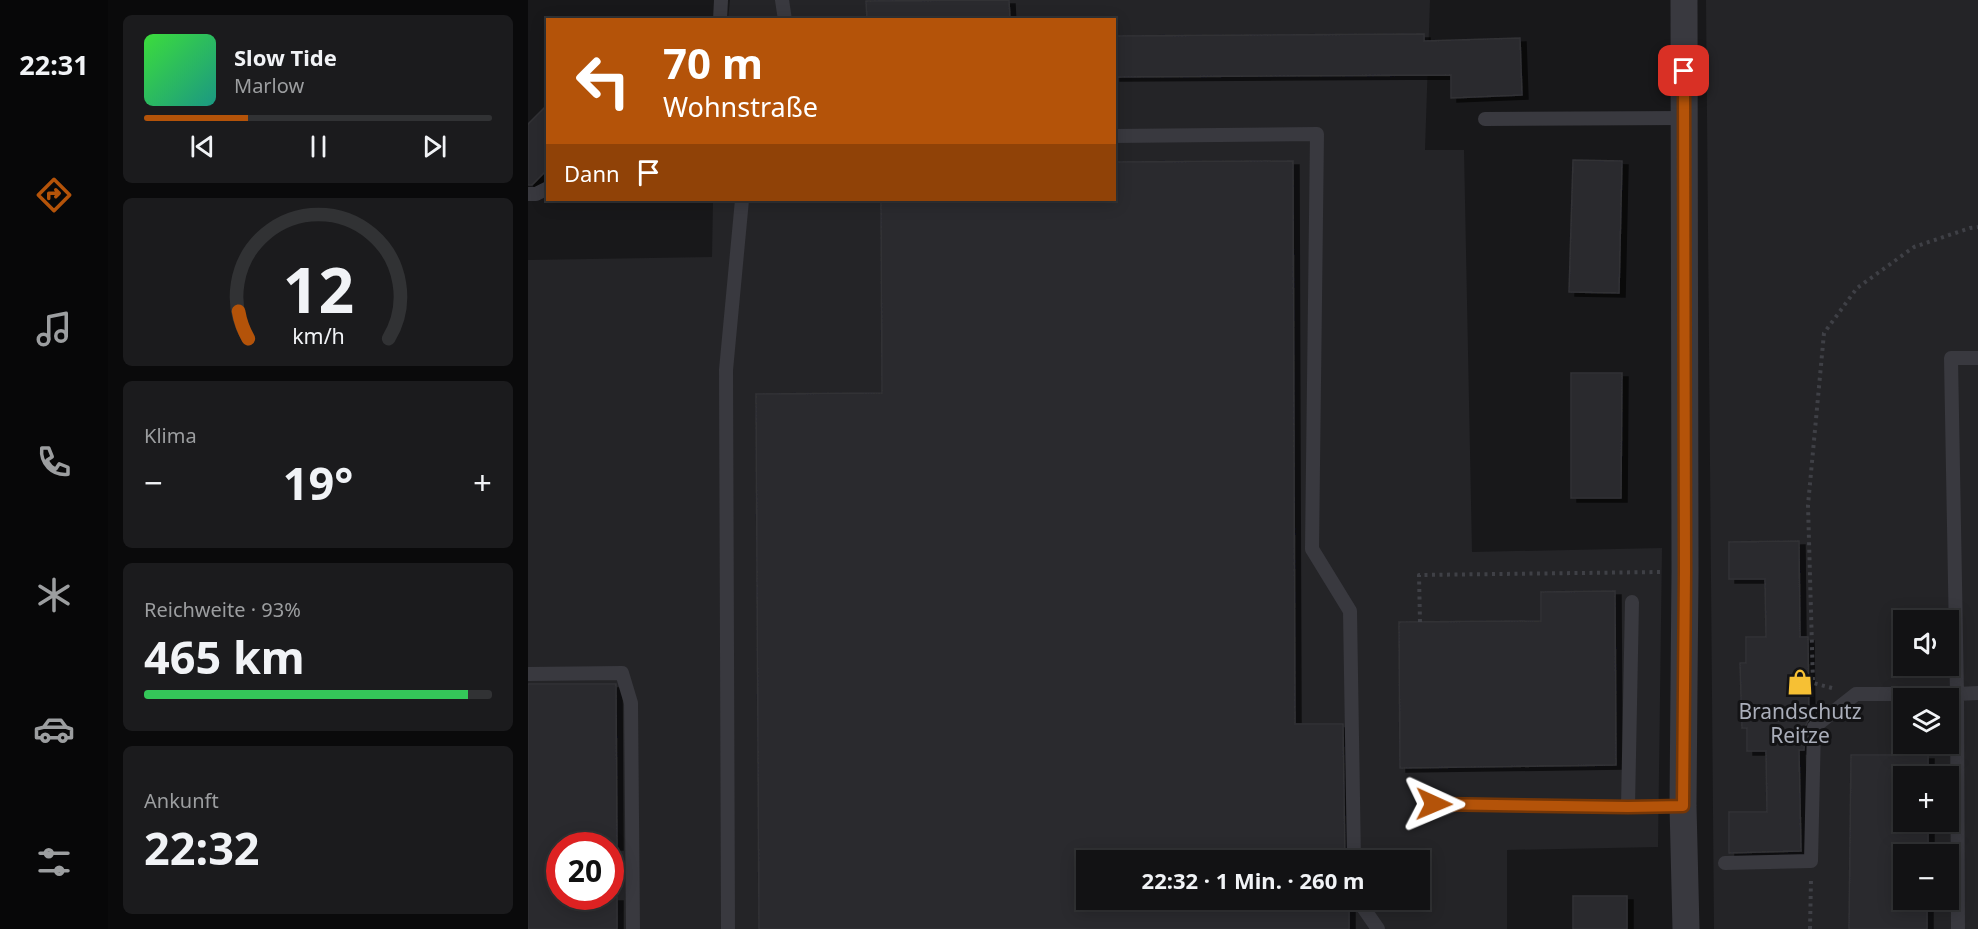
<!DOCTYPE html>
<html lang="de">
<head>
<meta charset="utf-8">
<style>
  :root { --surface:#121214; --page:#1b1b1d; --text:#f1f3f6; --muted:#9c9ea0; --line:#313234; --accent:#b45309 }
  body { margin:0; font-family:"Noto Sans",sans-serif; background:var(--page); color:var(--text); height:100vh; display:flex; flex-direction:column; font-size:22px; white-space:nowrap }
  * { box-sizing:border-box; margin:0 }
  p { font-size:20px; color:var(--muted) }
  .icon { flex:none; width:33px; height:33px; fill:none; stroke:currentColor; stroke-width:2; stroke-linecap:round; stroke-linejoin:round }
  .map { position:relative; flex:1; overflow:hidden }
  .drawer { display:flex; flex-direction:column; gap:15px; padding:15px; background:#0a0a0b; width:420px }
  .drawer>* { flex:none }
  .hud { position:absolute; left:18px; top:18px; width:570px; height:183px; border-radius:0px; box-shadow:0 3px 15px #0003,0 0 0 2px var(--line); background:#b45309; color:#fff; overflow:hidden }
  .buttons { position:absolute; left:1365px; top:610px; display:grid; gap:12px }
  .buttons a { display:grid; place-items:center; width:66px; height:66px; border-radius:0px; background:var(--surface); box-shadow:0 3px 15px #0003,0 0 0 2px var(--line); font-size:30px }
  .speed { position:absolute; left:18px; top:832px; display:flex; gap:12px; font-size:30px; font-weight:700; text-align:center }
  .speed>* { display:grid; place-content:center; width:78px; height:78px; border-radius:50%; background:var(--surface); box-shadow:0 3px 15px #0003,0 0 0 2px var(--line); line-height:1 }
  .speed .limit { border:9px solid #d22; background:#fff; color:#111 }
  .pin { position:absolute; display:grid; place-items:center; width:51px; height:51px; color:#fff; margin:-26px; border-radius:12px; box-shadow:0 3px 9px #0006 }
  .me { position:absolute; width:66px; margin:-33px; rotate:91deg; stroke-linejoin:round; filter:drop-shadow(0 0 4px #0008) }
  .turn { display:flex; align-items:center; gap:21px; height:126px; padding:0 18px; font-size:27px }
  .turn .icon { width:78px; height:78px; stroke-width:2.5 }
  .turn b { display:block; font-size:42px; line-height:51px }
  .then { display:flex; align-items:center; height:57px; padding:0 18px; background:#0003; gap:12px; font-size:22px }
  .big { font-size:45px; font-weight:700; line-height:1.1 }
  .drawer .widget { flex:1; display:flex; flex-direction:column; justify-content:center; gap:9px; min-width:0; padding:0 21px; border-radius:9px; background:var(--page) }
  .drawer .dial { align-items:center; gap:0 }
  .dial svg { height:156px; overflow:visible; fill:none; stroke:var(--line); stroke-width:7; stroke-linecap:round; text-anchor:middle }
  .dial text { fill:var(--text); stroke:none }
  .song { display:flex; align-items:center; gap:18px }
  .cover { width:72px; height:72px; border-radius:9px; background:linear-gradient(135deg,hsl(120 70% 55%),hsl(170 70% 35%)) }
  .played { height:6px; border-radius:3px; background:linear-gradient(90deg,var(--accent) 30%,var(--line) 30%) }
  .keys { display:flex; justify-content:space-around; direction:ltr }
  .heat { display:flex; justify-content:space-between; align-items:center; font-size:33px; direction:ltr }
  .charge { height:9px; border-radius:4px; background:linear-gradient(90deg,#34c759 93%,var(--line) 0) }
  .trip { position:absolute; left:548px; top:850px; width:354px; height:60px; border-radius:0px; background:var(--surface); box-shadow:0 3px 15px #0003,0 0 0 2px var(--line); font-weight:700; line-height:60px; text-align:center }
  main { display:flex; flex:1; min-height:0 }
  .menu { display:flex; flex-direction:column; width:108px; justify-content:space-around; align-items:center; background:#070708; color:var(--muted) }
  .menu .icon { width:42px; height:42px }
  .menu .selected { color:var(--accent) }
  .menu b { font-size:27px; color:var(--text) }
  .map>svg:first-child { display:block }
  .built { fill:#242427; fill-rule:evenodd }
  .building { fill:#2b2b2e; stroke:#323236; stroke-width:1.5; filter:url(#shadow) }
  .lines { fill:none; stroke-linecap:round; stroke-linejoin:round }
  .path { stroke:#3f4046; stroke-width:4; stroke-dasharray:3 4.5; stroke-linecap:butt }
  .lane { stroke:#39393f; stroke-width:14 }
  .street { stroke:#39393f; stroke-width:27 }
  .route-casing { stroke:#753606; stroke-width:15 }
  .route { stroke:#b45309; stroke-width:10 }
  .labels { text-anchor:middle; stroke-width:6; stroke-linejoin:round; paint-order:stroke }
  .poi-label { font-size:21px; fill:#aaaeba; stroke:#131315 }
</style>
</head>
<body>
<main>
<nav class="menu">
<b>22:31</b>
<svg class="icon selected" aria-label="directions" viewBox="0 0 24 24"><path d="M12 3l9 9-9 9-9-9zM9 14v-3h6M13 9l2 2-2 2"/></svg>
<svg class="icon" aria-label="music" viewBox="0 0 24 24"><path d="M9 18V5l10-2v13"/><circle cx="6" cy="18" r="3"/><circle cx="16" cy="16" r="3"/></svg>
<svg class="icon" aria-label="phone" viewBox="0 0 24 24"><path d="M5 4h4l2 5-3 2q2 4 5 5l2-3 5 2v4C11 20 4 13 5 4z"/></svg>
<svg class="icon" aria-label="climate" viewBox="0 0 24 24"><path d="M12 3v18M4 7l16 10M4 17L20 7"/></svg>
<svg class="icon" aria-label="car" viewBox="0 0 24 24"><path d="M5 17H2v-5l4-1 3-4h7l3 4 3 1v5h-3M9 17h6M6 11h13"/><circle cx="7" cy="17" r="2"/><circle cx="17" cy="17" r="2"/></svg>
<svg class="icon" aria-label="filters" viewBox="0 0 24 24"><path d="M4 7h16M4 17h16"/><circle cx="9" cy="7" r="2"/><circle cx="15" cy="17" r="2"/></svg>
</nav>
<section class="drawer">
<div class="widget">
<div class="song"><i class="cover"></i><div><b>Slow Tide</b><p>Marlow</p></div></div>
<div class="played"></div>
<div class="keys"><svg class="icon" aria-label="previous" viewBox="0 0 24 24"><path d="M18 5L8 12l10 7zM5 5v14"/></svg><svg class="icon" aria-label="pause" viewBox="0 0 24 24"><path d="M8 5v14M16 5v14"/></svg><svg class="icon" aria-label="next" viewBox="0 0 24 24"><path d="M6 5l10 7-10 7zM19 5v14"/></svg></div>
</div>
<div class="widget dial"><svg viewBox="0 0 100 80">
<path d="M14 69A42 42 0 1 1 86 69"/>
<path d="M14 69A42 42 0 0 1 9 55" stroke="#b45309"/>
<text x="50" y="56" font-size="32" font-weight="700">12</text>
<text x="50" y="72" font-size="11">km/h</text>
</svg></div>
<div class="widget"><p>Klima</p>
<div class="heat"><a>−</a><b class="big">19°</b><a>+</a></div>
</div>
<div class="widget"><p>Reichweite · 93%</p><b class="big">465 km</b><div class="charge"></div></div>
<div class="widget"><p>Ankunft</p><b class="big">22:32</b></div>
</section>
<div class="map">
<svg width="1450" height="929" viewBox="0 0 1450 929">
  <defs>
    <filter id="shadow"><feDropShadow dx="6" dy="4" stdDeviation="0" flood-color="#0009"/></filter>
  </defs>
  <rect width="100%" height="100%" fill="#18181a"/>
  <path class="built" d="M 202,0 L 902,0 L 897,150 L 936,150 L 944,552 L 1134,548 L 1130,847 L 979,850 L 979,929 L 0,929 L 0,260 L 184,257 L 185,200 L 586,200 L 586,20 L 200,19 ZM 32,846 L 82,846 L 82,897 L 32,897 ZM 558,861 L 891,861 L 891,900 L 558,900 Z
    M 1178,0 L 1450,0 L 1450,929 L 1186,929 ZM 1376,621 L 1420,621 L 1420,666 L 1376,666 ZM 1376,699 L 1420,699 L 1420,744 L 1376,744 ZM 1376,777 L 1420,777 L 1420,822 L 1376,822 ZM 1376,855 L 1420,855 L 1420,900 L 1376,900 Z"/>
  <path class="building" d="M 481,0 L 482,20 L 339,20 L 338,1 Z
    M 896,34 L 896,41 L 992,38 L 994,95 L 923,98 L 923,75 L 586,77 L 586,36 Z
    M 20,104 L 20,169 L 4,185 L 0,185 L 0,124 Z
    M 1045,160 L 1094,161 L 1091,293 L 1041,292 Z
    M 765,161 L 767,724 L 815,724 L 817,861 L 558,861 L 558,900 L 821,900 L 821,929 L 231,929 L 228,394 L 354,393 L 353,200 L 586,200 L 586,162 Z
    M 1043,373 L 1094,373 L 1093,498 L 1043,498 Z
    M 1271,541 L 1272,637 L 1280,637 L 1281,719 L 1277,727 L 1276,750 L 1271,750 L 1273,851 L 1201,853 L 1201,812 L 1239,812 L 1238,751 L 1219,751 L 1219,728 L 1214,728 L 1212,663 L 1218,663 L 1218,637 L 1238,637 L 1237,579 L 1201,579 L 1201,542 Z
    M 1087,591 L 1088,765 L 872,768 L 871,622 L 1013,621 L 1013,592 Z
    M 0,684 L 88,684 L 89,846 L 32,846 L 32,897 L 89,897 L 89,929 L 0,929 Z
    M 1323,755 L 1400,755 L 1400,777 L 1376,777 L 1376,822 L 1400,822 L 1400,855 L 1376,855 L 1376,900 L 1399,900 L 1399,929 L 1321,929 Z
    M 1045,896 L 1099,896 L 1099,929 L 1045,929 Z"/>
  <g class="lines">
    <path class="path" d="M 892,622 L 891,575 L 1132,572
      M 1304,688 L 1285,683 L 1280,505 L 1296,333 L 1329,288 L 1386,247 L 1442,228 L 1450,227
      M 1282,929 L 1283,879"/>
    <path class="lane" d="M 254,0 L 257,20
      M 192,20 L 193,0
      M 957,119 L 1156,118
      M 586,136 L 789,134 L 784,549 L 822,611 L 826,861
      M 0,194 L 8,194 L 20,188
      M 0,674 L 94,673 L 103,703 L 105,929
      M 906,804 L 1100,807 L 1155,806
      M 1100,807 L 1104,602
      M 1197,863 L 1283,861 L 1286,727 L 1328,694 L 1429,694 L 1423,358 L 1450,358
      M 830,900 L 850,929
      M 200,929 L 198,370 L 214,200
      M 1430,929 L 1429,694 L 1450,693"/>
    <path class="street" d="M 1156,0 L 1157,572 L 1155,806 L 1158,929"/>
  </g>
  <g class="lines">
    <g class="route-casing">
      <path id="route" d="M 906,804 L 1100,807 L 1155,806 L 1157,572 L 1156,71"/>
    </g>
    <use href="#route" class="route"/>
  </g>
  <defs>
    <g id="shop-bare" transform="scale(2.07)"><path d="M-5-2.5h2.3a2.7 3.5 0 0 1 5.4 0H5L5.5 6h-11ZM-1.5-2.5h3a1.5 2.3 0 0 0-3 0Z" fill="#f6c034" stroke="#131315" stroke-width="2.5" paint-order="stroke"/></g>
  </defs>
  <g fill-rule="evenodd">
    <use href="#shop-bare" x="1272" y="682"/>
  </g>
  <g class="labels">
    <g class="poi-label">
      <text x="1272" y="719">Brandschutz<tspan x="1272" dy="24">Reitze</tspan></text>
    </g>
  </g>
</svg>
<div class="buttons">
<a><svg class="icon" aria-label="sound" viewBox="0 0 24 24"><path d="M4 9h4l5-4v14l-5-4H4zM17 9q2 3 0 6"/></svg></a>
<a><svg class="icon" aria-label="layers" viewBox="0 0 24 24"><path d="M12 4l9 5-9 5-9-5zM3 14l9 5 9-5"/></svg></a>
<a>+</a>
<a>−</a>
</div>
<div class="speed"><div class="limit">20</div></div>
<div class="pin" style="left:1156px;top:71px;background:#d93025"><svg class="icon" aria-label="arrive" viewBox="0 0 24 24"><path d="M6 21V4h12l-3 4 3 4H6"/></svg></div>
<svg class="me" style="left:906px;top:804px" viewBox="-20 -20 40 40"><path d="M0-17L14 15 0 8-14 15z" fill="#b45309" stroke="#fff" stroke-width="4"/></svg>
<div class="trip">22:32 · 1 Min. · 260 m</div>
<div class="hud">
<div class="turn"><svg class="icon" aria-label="left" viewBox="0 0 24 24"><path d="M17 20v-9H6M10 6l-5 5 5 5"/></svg><div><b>70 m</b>Wohnstraße</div></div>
<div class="then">Dann<svg class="icon" aria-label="arrive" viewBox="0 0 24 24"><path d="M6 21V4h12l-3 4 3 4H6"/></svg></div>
</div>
</div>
</main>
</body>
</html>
